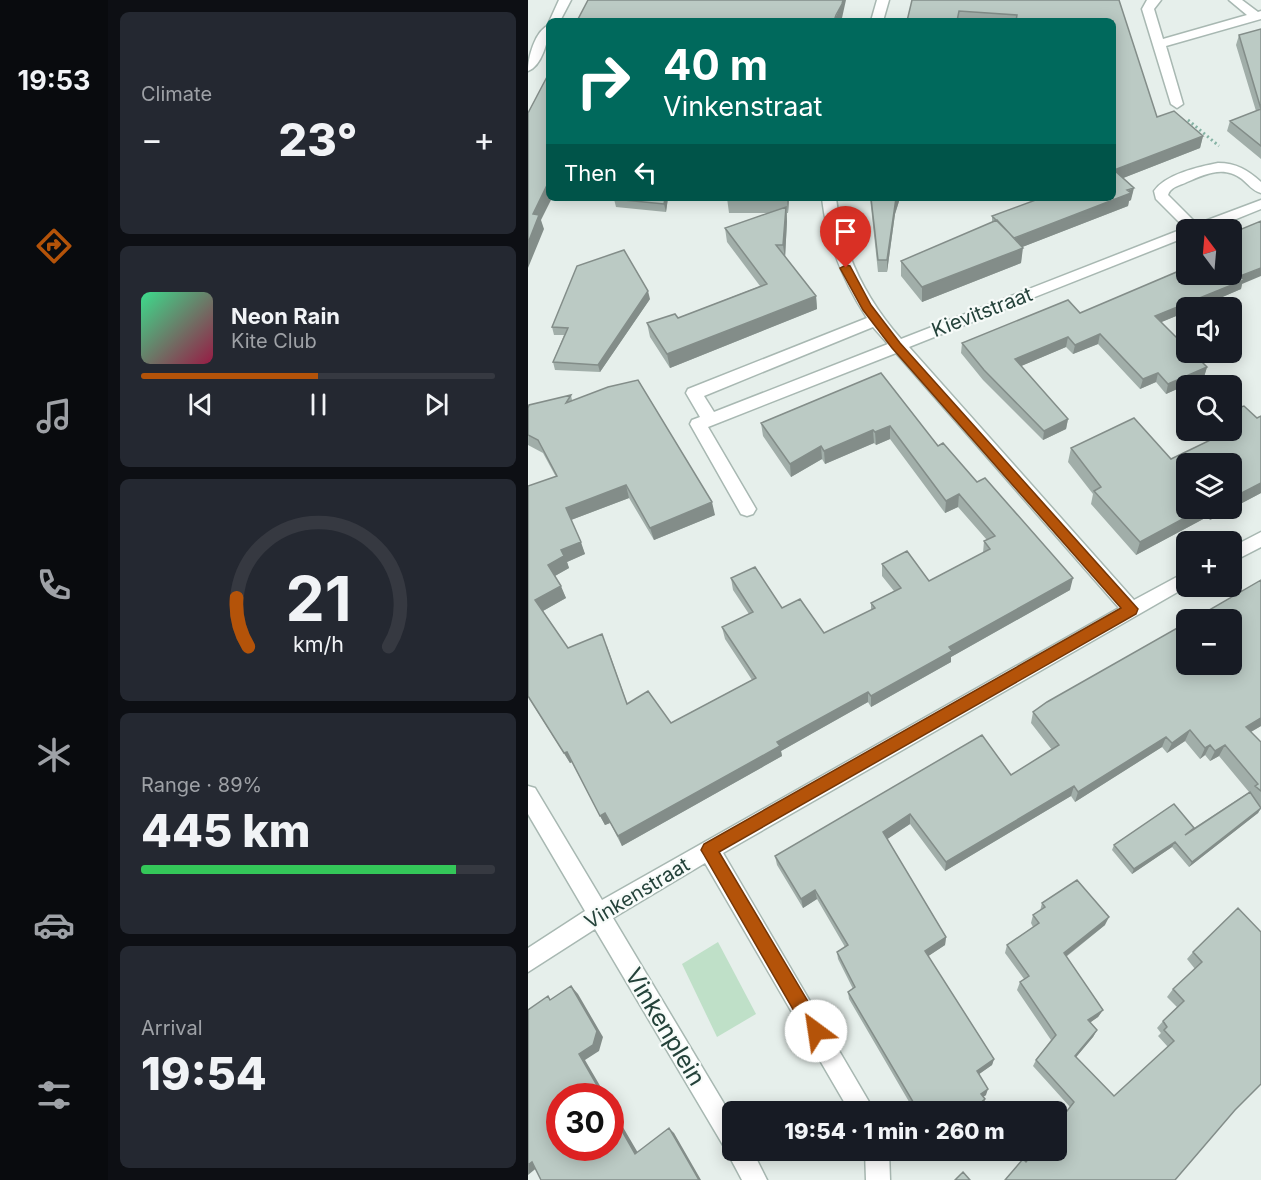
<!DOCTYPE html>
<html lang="en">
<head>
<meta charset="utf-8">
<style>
  :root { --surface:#171b24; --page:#242831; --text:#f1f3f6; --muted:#9ea1a6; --line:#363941; --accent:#b45309 }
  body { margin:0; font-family:Inter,sans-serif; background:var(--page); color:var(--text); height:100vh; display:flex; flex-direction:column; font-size:22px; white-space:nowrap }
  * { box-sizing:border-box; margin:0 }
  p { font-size:20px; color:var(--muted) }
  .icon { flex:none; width:33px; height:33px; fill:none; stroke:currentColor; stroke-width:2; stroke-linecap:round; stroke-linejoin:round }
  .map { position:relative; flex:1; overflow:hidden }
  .side { display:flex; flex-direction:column; gap:12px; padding:12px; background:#0d0f14; width:420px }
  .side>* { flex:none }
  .hud { position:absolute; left:18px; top:18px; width:570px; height:183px; border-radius:9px; box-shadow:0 3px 15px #0003; background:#00695c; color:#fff; overflow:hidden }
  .needle { width:39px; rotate:344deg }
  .buttons { position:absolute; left:648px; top:219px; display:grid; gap:12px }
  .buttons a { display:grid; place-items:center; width:66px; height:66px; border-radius:9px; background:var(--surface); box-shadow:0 3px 15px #0003; font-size:30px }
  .speed { position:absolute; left:18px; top:1083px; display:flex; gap:12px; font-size:30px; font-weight:700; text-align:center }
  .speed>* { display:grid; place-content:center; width:78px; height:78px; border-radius:50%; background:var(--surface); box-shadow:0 3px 15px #0003; line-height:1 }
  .speed .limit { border:9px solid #d22; background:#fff; color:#111 }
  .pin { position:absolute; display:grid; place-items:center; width:51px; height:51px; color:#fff; margin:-62px -26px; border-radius:50% 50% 50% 0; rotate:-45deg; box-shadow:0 0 6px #0007 }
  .pin .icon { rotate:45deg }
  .me { position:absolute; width:66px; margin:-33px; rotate:329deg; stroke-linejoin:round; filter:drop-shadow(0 0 4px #0008) }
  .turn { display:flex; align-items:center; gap:21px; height:126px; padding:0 18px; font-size:27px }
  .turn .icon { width:78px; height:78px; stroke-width:2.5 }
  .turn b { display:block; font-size:42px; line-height:51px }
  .then { display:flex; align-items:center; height:57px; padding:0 18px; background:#0003; gap:12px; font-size:22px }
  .big { font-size:45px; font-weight:800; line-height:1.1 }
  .side .card { flex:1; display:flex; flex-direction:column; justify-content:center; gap:9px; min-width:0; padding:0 21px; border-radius:9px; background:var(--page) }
  .side .dial { align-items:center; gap:0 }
  .dial svg { height:156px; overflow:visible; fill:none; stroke:var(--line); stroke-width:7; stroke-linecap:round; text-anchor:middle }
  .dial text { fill:var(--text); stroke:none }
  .song { display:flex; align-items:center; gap:18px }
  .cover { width:72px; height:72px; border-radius:9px; background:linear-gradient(135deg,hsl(150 70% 55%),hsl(340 70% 35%)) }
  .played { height:6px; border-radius:3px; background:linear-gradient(90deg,var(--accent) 50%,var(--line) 50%) }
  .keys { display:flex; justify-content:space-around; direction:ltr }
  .heat { display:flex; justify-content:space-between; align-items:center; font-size:33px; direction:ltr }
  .charge { height:9px; border-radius:4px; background:linear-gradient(90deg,#34c759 89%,var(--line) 0) }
  .trip { position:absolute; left:194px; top:1101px; width:345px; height:60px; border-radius:9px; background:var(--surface); box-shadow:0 3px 15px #0003; font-weight:800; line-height:60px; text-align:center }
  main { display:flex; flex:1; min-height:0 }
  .tabs { display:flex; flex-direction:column; width:108px; justify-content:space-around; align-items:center; background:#090b0e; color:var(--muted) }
  .tabs .icon { width:42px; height:42px }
  .tabs .selected { color:var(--accent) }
  .tabs b { font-size:27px; color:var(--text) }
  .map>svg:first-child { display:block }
  .green { fill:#bfe0c8 }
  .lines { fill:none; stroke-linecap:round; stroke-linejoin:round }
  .minor-casing { stroke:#a8b8b2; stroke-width:3 }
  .path { stroke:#86b3a5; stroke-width:3; stroke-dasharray:2 3; stroke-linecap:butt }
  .minor { fill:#fff; fill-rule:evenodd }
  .wall { fill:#a1aea9; fill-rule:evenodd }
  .shaded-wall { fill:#838d89 }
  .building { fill:#bbcac4; stroke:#838d89; stroke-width:1.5 }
  .route { fill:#b45309; stroke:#753606; stroke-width:1.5 }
  .labels { text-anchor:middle; stroke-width:4.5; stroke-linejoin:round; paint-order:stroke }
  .street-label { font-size:20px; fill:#24423a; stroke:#f7fbf9 }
  .near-street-label { font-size:24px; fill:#24423a; stroke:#f7fbf9 }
</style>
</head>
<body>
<main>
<nav class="tabs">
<b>19:53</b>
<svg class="icon selected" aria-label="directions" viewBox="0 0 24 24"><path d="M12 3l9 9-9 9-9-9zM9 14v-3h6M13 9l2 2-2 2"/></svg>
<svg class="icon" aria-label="music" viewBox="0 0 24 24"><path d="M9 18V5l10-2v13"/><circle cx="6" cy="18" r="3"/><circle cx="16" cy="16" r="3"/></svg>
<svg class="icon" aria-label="phone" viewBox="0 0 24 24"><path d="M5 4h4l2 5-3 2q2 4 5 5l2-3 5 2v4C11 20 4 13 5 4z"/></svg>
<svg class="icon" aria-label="climate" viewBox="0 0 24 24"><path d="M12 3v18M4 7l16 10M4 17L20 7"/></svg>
<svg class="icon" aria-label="car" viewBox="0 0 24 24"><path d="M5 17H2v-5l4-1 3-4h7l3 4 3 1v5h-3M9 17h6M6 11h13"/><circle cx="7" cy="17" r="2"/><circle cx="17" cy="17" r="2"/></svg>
<svg class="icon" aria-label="filters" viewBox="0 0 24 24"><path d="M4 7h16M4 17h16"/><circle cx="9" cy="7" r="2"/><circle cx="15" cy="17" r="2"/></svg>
</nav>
<section class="side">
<div class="card"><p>Climate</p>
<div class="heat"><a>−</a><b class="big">23°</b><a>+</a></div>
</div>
<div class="card">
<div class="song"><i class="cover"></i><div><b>Neon Rain</b><p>Kite Club</p></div></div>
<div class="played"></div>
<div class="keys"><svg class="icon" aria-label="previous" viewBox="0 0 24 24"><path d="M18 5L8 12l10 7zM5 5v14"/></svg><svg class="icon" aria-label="pause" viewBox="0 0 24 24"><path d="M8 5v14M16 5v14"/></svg><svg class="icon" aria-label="next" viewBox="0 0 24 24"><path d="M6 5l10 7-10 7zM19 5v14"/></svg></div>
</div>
<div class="card dial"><svg viewBox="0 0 100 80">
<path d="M14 69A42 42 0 1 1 86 69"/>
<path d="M14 69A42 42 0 0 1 8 44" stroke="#b45309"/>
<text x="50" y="56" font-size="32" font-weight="700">21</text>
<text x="50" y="72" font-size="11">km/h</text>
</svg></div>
<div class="card"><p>Range · 89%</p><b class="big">445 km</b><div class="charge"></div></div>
<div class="card"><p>Arrival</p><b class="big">19:54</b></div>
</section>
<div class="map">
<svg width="733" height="1180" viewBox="0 0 733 1180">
  <rect width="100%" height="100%" fill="#e6efeb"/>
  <path class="green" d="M 190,942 L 228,1014 L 189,1037 L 154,964 Z"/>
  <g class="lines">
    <g class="minor-casing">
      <path id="minor" d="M 31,0 L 43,0 L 32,21 L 21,22 Z
        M 349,0 L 361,0 L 355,21 L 343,21 Z
        M 619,0 L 633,0 L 626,9 L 635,39 L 719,15 L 701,0 L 714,0 L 730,12 L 733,11 L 733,19 L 638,46 L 655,104 L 649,108 L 643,104 L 614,9 Z
        M 21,25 C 21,39 14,66 0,71 C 0,57 7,31 21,25 Z
        M 690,163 C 708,163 720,170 733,182 L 733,193 C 725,191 720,184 714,179 C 696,165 677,174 659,182 C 651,186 642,187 640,195 L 669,224 L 733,200 L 733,209 L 681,230 L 658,230 L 658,237 L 381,347 L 606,600 L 658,572 L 658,586 L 660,586 L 195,853 L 347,1112 L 322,1112 L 177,863 L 85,918 L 204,1117 L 204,1150 L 224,1150 L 239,1180 L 214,1180 L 198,1150 L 67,929 L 0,972 L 0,948 L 57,911 L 0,814 L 0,786 L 7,788 L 74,900 L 591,608 L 368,353 L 180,427 L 228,509 L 225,514 L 219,516 L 213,514 L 162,424 L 164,420 L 172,417 L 158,393 L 160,389 L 339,318 C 315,281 299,242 294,198 L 308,198 C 314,252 337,298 373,339 L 657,228 L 628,199 L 626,191 C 638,174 670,167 690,163 ZM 345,327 L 360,344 L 186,412 L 176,396 Z
        M 733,532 L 733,547 L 704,562 L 704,547 Z
        M 337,1150 L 361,1150 L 362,1180 L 338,1180 Z"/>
    </g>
    <path class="path" d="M 660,120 L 691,146"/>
    <use href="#minor" class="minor"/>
  </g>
  <path class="wall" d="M 384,0 L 591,0 L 629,117 L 675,136 L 672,148 L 595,178 L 603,200 L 601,201 L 600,206 L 494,247 L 493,263 L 394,302 L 373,276 L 373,261 L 464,223 L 464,216 L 585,198 L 585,21 L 379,21 Z
    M 733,29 L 733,159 L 699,131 L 702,121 L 728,111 L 708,45 L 711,35 Z
    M 86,198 L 140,198 L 138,212 L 88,207 L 86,199 Z
    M 199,198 L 261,198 L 260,213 L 259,213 L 259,221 L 257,257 L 288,296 L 289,309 L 142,368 L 122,337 L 119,323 L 150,318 L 232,286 L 199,242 L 197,228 L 240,213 L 201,213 Z
    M 342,198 L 372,198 L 367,214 L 359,272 L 350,272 Z
    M 714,284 L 713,289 L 669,308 L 658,308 L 658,312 L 633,322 L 679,367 L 676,377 L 638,394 L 628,382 L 612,389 L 570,344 L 545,354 L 538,347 L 493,366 L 540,419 L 538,429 L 515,440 L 455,380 L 433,353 L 434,343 L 552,313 Z
    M 122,299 L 72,372 L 27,370 L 25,362 L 36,335 L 26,335 L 24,327 Z
    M 353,373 L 410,446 L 542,590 L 423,657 L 423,662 L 343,707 L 340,702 L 253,751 L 254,756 L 94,846 L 82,823 L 77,825 L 44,762 L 42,763 L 0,697 L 0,486 L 28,477 L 15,453 L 0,445 L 0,408 L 43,395 L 44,400 L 187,515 L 126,540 L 101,498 L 43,520 L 57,554 L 39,562 L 41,568 L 27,576 L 38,598 L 15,611 L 40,648 L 79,646 L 99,703 L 143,723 L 224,680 L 197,639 L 194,627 L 221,614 L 205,590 L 203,578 L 254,608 L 296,633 L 343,610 L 343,603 L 366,591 L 354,576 L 354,564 L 401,581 L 455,553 L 456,541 L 459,540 L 430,507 L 417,513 L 362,439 L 348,445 L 346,443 L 297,464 L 294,459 L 263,477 L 235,436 L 233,423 Z
    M 713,407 L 729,418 L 733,416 L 733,493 L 682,520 L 679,517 L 608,555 L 563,504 L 565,494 L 540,462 L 543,448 L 643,459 L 685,439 L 676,430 L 704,430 ZM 704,464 L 704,508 L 658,508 Z
    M 733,580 L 733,726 L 723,732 L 733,742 L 733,808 L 730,813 L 661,867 L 644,847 L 604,874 L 584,850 L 586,845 L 666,828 L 721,792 L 691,756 L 682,761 L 677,755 L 672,759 L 657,741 L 639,753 L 634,747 L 547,802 L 543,796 L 417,871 L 382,824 L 359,839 L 418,937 L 417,945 L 400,956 L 466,1059 L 464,1065 L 451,1074 L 458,1095 L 455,1097 L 457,1099 L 455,1105 L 446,1112 L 387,1112 L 321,999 L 320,992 L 325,989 L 310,959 L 309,952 L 317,947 L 289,899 L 275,908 L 249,865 L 247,856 L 483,775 L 524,750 L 503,723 L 505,712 Z
    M 514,903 L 577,925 L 538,957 L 575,1010 L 570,1017 L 562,1022 L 569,1030 L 565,1037 L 548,1057 L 586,1096 L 640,1047 L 630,1036 L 633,1033 L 629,1028 L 635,1021 L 649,1007 L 639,997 L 645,989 L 667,969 L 659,959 L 665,952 L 710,908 L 707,1110 L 498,1162 L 542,1107 L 505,1066 L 508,1060 L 523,1040 L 489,990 L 492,982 L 496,979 L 477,953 L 479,945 L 505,927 L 503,923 L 505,915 L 512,911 Z"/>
  <path class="shaded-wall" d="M 315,0 L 318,0 L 314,18 L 313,21 L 306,21 Z
    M 675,136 L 672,148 L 585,182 L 586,170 Z
    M 21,181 L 21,198 L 24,198 L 13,220 L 16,229 L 0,268 L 0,243 L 5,214 Z
    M 606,188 L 603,200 L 601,201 L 600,206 L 484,251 L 485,239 Z
    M 137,198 L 140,198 L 138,212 L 136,204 Z
    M 259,198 L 261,198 L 260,213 Z
    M 368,198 L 372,198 L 367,214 L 359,272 L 359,260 Z
    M 258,207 L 259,221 L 257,259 L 255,245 Z
    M 495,248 L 493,263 L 394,302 L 394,287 Z
    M 733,268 L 733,276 L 714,284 L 713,289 L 669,308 L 658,308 L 658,312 L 624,326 L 627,316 L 712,276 Z
    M 120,291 L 122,299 L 72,372 L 70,365 Z
    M 288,296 L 289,309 L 142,368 L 139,354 Z
    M 572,334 L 570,344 L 545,354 L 547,345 Z
    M 540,337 L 538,347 L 486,369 L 487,359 Z
    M 679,367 L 676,377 L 638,394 L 640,384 Z
    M 630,373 L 628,382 L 612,389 L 615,379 Z
    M 540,419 L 538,429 L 515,440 L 516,431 Z
    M 362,426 L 362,439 L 348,445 L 347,432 Z
    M 345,430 L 346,443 L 297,464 L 296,451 Z
    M 293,446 L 294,459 L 263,477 L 262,464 Z
    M 733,483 L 733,493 L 682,520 L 686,508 L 704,508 L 704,498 Z
    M 98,485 L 101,498 L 43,520 L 38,508 Z
    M 431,494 L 430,507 L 417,513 L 418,501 Z
    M 184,502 L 187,515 L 126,540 L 122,528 Z
    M 675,508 L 682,508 L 679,517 L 608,555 L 612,542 Z
    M 53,542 L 57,554 L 39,562 L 41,568 L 25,577 L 20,565 L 33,550 Z
    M 545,578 L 542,590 L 423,657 L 423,662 L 343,707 L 343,696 L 421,647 Z
    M 33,586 L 38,598 L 13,612 L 7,600 Z
    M 340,692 L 340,702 L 253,751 L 254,756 L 94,846 L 90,836 L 249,742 Z
    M 733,718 L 733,726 L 712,738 L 718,727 Z
    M 662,730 L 657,741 L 639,753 L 644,743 Z
    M 638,737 L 634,747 L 547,802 L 550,792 Z
    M 682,745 L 677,755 L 672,759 L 677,748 Z
    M 697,745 L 691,756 L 682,761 L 687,751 Z
    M 39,752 L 44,762 L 42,763 L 36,753 Z
    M 546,786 L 543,796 L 417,871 L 418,862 Z
    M 733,808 L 730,813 L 661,867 L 664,862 Z
    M 77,813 L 82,823 L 77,825 L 72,816 Z
    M 382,814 L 382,824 L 355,842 L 355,832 Z
    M 647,842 L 644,847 L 604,874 L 606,869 Z
    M 287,890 L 289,899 L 275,908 L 273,899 Z
    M 581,917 L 577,925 L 532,961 L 536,953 Z
    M 418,937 L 417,945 L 396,959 L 397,951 Z
    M 43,986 L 50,994 L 75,1037 L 71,1051 L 57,1060 L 78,1096 L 75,1096 L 51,1054 Z
    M 575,1010 L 570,1017 L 556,1027 L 560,1020 Z
    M 569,1030 L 565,1037 L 544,1062 L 547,1056 Z
    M 466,1059 L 464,1065 L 447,1077 L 449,1071 Z
    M 460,1089 L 458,1095 L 452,1099 L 453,1094 Z
    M 457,1099 L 455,1105 L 446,1112 L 441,1112 Z
    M 82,1105 L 113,1158 L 107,1154 L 82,1110 Z
    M 141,1128 L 146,1133 L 173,1180 L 171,1180 Z
    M 4,1162 L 11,1166 L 0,1175 L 0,1165 Z"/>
  <path class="building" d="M 60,0 L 315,0 L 314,4 L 308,15 L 306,21 L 49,21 Z
    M 384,0 L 591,0 L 629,117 L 646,111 L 675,136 L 586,170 L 606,188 L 599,190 L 603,193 L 486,238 L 464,216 L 513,198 L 585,198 L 585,21 L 488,21 L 489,15 L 431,11 L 429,21 L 379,21 Z
    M 733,29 L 733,146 L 702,121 L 733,109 L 711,35 Z
    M 21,73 L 21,181 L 5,214 L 11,215 L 0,243 L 0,113 Z
    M 86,198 L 137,198 L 136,204 L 86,199 Z
    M 199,198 L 259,198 L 259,199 L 199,199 Z
    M 343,198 L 368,198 L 359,260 L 350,260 Z
    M 258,207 L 255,245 L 248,245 L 288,296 L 139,354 L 119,323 L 147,314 L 150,318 L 239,284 L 197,228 Z
    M 469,220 L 495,248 L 394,287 L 373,261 Z
    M 733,221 L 733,268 L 712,276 L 716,280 L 627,316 L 658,347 L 658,352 L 664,352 L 679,367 L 640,384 L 630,373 L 615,379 L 572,334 L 547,345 L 540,337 L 487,359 L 540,419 L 516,431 L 456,370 L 434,343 L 540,300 L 552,313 L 658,268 L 658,274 L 704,274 L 704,233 Z
    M 96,250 L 120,291 L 70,365 L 25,362 L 40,328 L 24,327 L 49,266 Z
    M 353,373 L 410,446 L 415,443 L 449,482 L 457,478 L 545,578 L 421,647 L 424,651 L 343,696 L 340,692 L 249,742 L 252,746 L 90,836 L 77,813 L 72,816 L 39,752 L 36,753 L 0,696 L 0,486 L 29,476 L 10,440 L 0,435 L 0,408 L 1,405 L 43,395 L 38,403 L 80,387 L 110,380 L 184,502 L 122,528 L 98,485 L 38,508 L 53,542 L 33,550 L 36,556 L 20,565 L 33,586 L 7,600 L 40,648 L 74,634 L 99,704 L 120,691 L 143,723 L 228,678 L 194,627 L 225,612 L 203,578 L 227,567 L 254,608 L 272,599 L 296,633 L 347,608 L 343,603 L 373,588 L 354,564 L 379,551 L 401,581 L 462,549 L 456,541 L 467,536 L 431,494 L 418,501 L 362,426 L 347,432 L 345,430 L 296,451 L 293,446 L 262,464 L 233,423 Z
    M 708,402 L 713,407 L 716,406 L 729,418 L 733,416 L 733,483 L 704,498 L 704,464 L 658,464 L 658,508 L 675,508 L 612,542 L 566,491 L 573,487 L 543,448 L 606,418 L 643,459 L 697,433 L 695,430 L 704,430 L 704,405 Z
    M 733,580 L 733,718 L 718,727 L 733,742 L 733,791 L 727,786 L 730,784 L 697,745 L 687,751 L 682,745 L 677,748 L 662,730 L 644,743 L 638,737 L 550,792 L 546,786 L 418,862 L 382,814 L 355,832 L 418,937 L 397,951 L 466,1059 L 449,1071 L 460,1089 L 453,1094 L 457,1099 L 441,1112 L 391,1112 L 320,992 L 327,987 L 309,952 L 320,945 L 287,890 L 273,899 L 247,856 L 454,735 L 483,775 L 531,745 L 505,712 L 519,702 L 658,623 L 658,664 L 704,664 L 704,620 L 664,620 Z
    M 722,792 L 733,808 L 664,862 L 647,842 L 606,869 L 586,845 L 646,804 L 666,828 L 657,835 Z
    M 549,880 L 581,917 L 536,953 L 575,1010 L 560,1020 L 569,1030 L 547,1056 L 586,1096 L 646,1041 L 636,1030 L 639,1027 L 635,1021 L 656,1001 L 645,989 L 674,962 L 665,952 L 710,908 L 733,932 L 733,1084 L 707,1110 L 647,1180 L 477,1180 L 495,1159 L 498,1162 L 508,1150 L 528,1150 L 528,1125 L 546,1102 L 508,1060 L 528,1035 L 492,982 L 501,976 L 479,945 L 511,923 L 505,915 L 517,907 L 514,903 Z
    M 43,986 L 69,1031 L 65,1045 L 51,1054 L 75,1096 L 32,1096 L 32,1148 L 82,1148 L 82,1110 L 107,1154 L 141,1128 L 171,1180 L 13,1180 L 4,1162 L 0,1165 L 0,1010 L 20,996 L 22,1000 Z
    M 435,1172 L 442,1180 L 427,1180 Z"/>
  <path class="route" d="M 318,265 L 322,266 L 343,305 L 372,343 L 610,609 L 608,614 L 191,852 L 294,1025 L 296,1031 L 294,1037 L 288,1040 L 281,1037 L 176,855 L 173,850 L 176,844 L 593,608 L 364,348 L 335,310 L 312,268 Z"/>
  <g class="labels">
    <g class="street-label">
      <text transform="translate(454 312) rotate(-21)" y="7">Kievitstraat</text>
      <text transform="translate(109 893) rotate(-31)" y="7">Vinkenstraat</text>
    </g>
    <g class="near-street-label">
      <text transform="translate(137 1027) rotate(59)" y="8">Vinkenplein</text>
    </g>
  </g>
</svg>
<div class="buttons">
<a><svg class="needle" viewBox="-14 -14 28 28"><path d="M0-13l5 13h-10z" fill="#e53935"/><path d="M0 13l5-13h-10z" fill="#9ea1a6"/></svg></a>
<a><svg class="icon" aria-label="sound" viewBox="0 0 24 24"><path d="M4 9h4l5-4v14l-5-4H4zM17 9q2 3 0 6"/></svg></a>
<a><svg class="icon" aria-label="search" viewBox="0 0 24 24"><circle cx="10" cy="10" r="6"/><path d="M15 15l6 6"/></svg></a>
<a><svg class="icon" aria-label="layers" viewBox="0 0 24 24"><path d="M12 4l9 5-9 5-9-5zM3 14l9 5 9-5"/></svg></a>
<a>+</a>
<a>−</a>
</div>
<div class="speed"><div class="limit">30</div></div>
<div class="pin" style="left:318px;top:268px;background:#d93025"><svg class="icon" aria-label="arrive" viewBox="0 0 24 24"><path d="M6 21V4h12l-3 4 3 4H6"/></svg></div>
<svg class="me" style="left:288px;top:1031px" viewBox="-20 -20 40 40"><circle r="19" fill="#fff"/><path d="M0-13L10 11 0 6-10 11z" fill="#b45309"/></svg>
<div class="trip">19:54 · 1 min · 260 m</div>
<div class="hud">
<div class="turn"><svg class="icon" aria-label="right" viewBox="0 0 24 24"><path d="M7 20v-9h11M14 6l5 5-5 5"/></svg><div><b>40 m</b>Vinkenstraat</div></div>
<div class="then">Then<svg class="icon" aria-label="left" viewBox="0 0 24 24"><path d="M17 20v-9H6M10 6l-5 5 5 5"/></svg></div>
</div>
</div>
</main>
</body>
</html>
